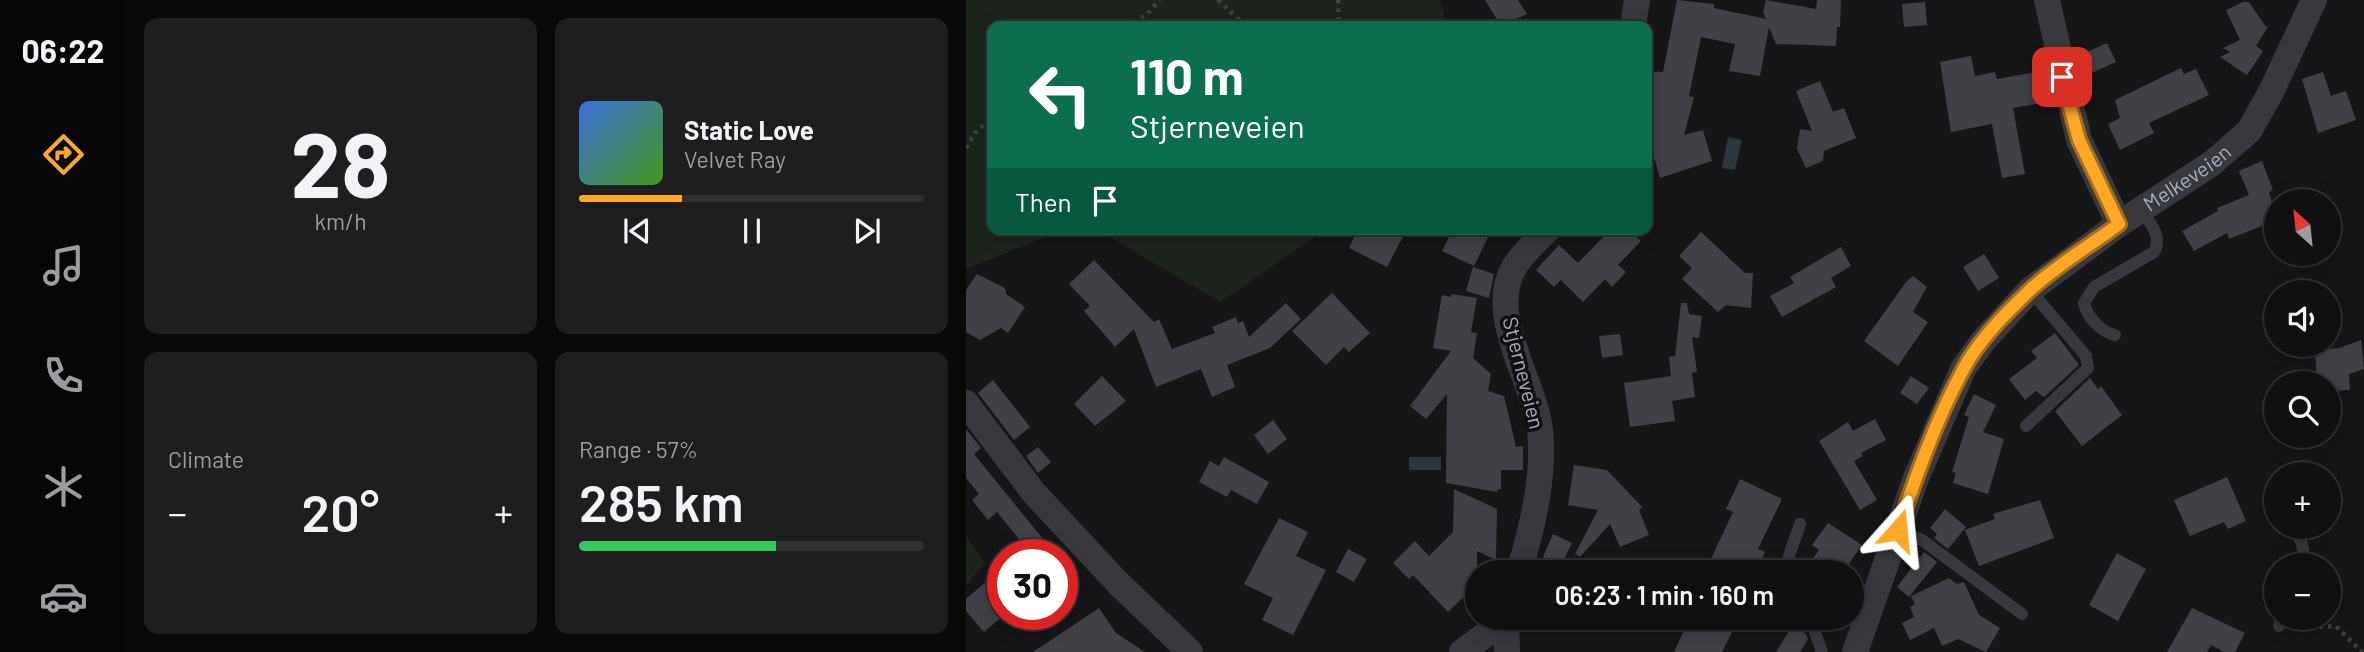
<!DOCTYPE html>
<html lang="en">
<head>
<meta charset="utf-8">
<style>
  :root { --surface:#101013; --page:#1e1e21; --text:#f1f3f6; --muted:#9c9da0; --line:#303033; --accent:#ffa828 }
  body { margin:0; font-family:Barlow,sans-serif; background:var(--page); color:var(--text); height:100vh; display:flex; flex-direction:column; font-size:26px; white-space:nowrap }
  * { box-sizing:border-box; margin:0 }
  p { font-size:23px; color:var(--muted) }
  .icon { flex:none; width:38px; height:38px; fill:none; stroke:currentColor; stroke-width:2; stroke-linecap:round; stroke-linejoin:round }
  .map { position:relative; flex:1; overflow:hidden }
  .sheet { display:flex; flex-direction:column; gap:18px; padding:18px; background:#09090a; width:840px }
  .sheet>* { flex:none }
  .banner { position:absolute; left:21px; top:21px; width:665px; height:214px; border-radius:14px; box-shadow:0 4px 18px #0003,0 0 0 2px var(--line); background:#0b6e4f; color:#fff; overflow:hidden }
  .needle { width:46px; rotate:333deg }
  .controls { position:absolute; left:1298px; top:189px; display:grid; gap:14px }
  .controls a { display:grid; place-items:center; width:77px; height:77px; border-radius:50%; background:var(--surface); box-shadow:0 4px 18px #0003,0 0 0 2px var(--line); font-size:35px }
  .speed { position:absolute; left:21px; top:539px; display:flex; gap:14px; font-size:35px; font-weight:700; text-align:center }
  .speed>* { display:grid; place-content:center; width:91px; height:91px; border-radius:50%; background:var(--surface); box-shadow:0 4px 18px #0003,0 0 0 2px var(--line); line-height:1 }
  .speed .limit { border:10px solid #d22; background:#fff; color:#111 }
  .pin { position:absolute; display:grid; place-items:center; width:60px; height:60px; color:#fff; margin:-30px; border-radius:14px; box-shadow:0 4px 10px #0006 }
  .me { position:absolute; width:77px; margin:-38px; rotate:18deg; stroke-linejoin:round; filter:drop-shadow(0 0 5px #0008) }
  .turn { display:flex; align-items:center; gap:24px; height:147px; padding:0 28px; font-size:32px }
  .turn .icon { width:91px; height:91px; stroke-width:2.5 }
  .turn b { display:block; font-size:49px; line-height:60px }
  .then { display:flex; align-items:center; height:66px; padding:0 28px; background:#0003; gap:14px; font-size:26px }
  .big { font-size:52px; font-weight:600; line-height:1.1 }
  .sheet .tile { flex:1; display:flex; flex-direction:column; justify-content:center; gap:10px; min-width:0; padding:0 24px; border-radius:14px; background:var(--page) }
  .sheet .dial { align-items:center; gap:0 }
  .dial b { font-size:91px; line-height:1 }
  .song { display:flex; align-items:center; gap:21px }
  .cover { width:84px; height:84px; border-radius:10px; background:linear-gradient(135deg,hsl(220 70% 55%),hsl(100 70% 35%)) }
  .played { height:7px; border-radius:4px; background:linear-gradient(90deg,var(--accent) 30%,var(--line) 30%) }
  .keys { display:flex; justify-content:space-around; direction:ltr }
  .heat { display:flex; justify-content:space-between; align-items:center; font-size:38px; direction:ltr }
  .charge { height:10px; border-radius:5px; background:linear-gradient(90deg,#34c759 57%,var(--line) 0) }
  .sheet .tiles { flex:1; display:grid; gap:18px; grid-template-columns:repeat(2,1fr) }
  .trip { position:absolute; left:499px; top:560px; width:399px; height:70px; border-radius:35px; background:var(--surface); box-shadow:0 4px 18px #0003,0 0 0 2px var(--line); font-weight:600; line-height:70px; text-align:center }
  main { display:flex; flex:1; min-height:0 }
  .menu { display:flex; flex-direction:column; width:126px; justify-content:space-around; align-items:center; background:#060608; color:var(--muted) }
  .menu .icon { width:49px; height:49px }
  .menu .active { color:var(--accent) }
  .menu b { font-size:32px; color:var(--text) }
  .map>svg:first-child { display:block }
  .green { fill:#1c241c }
  .water { fill:#2b373e }
  .building { fill:#404146 }
  .lines { fill:none; stroke-linecap:round; stroke-linejoin:round }
  .path { stroke:#3d4045; stroke-width:4.5; stroke-dasharray:3.5 5; stroke-linecap:butt }
  .service { stroke:#37393e; stroke-width:12 }
  .minor { stroke:#37393e; stroke-width:26 }
  .route-casing { stroke:#a66d1a; stroke-width:18 }
  .route { stroke:#ffa828; stroke-width:12 }
  .labels { text-anchor:middle; stroke-width:7; stroke-linejoin:round; paint-order:stroke }
  .street-label { font-size:21px; fill:#a7aeba; stroke:#111114 }
</style>
</head>
<body>
<main>
<nav class="menu">
<b>06:22</b>
<svg class="icon active" aria-label="directions" viewBox="0 0 24 24"><path d="M12 3l9 9-9 9-9-9zM9 14v-3h6M13 9l2 2-2 2"/></svg>
<svg class="icon" aria-label="music" viewBox="0 0 24 24"><path d="M9 18V5l10-2v13"/><circle cx="6" cy="18" r="3"/><circle cx="16" cy="16" r="3"/></svg>
<svg class="icon" aria-label="phone" viewBox="0 0 24 24"><path d="M5 4h4l2 5-3 2q2 4 5 5l2-3 5 2v4C11 20 4 13 5 4z"/></svg>
<svg class="icon" aria-label="climate" viewBox="0 0 24 24"><path d="M12 3v18M4 7l16 10M4 17L20 7"/></svg>
<svg class="icon" aria-label="car" viewBox="0 0 24 24"><path d="M5 17H2v-5l4-1 3-4h7l3 4 3 1v5h-3M9 17h6M6 11h13"/><circle cx="7" cy="17" r="2"/><circle cx="17" cy="17" r="2"/></svg>
</nav>
<section class="sheet">
<div class="tiles">
<div class="tile dial"><b>28</b><p>km/h</p></div>
<div class="tile">
<div class="song"><i class="cover"></i><div><b>Static Love</b><p>Velvet Ray</p></div></div>
<div class="played"></div>
<div class="keys"><svg class="icon" aria-label="previous" viewBox="0 0 24 24"><path d="M18 5L8 12l10 7zM5 5v14"/></svg><svg class="icon" aria-label="pause" viewBox="0 0 24 24"><path d="M8 5v14M16 5v14"/></svg><svg class="icon" aria-label="next" viewBox="0 0 24 24"><path d="M6 5l10 7-10 7zM19 5v14"/></svg></div>
</div>
<div class="tile"><p>Climate</p>
<div class="heat"><a>−</a><b class="big">20°</b><a>+</a></div>
</div>
<div class="tile"><p>Range · 57%</p><b class="big">285 km</b><div class="charge"></div></div>
</div>
</section>
<div class="map">
<svg width="1398" height="652" viewBox="0 0 1398 652">
  <rect width="100%" height="100%" fill="#161619"/>
  <path class="green" d="M 0,0 L 474,0 L 481,26 L 26,26 L 26,229 L 100,229 L 0,269 Z
    M 130,229 L 361,229 L 254,302 Z
    M 0,536 L 19,563 L 0,586 Z"/>
  <path class="water" d="M 762,137 L 776,140 L 769,170 L 756,168 Z
    M 443,457 L 475,457 L 475,470 L 443,470 Z"/>
  <path class="building" d="M 519,0 L 552,0 L 561,14 L 535,26 Z
    M 711,0 L 748,4 L 748,8 L 800,19 L 797,12 L 800,0 L 850,9 L 851,0 L 875,0 L 874,27 L 871,27 L 870,46 L 810,44 L 803,27 L 794,76 L 763,71 L 769,44 L 735,37 L 723,96 L 728,97 L 718,135 L 737,130 L 746,161 L 694,178 L 681,133 L 687,96 L 681,96 L 681,71 L 697,72 Z
    M 959,2 L 961,25 L 938,27 L 936,4 Z
    M 1277,2 L 1283,2 L 1300,27 L 1303,25 L 1290,46 L 1297,51 L 1281,75 L 1254,57 L 1264,52 L 1257,48 L 1274,40 L 1260,10 Z
    M 1141,43 L 1150,62 L 1119,76 L 1110,57 Z
    M 1005,56 L 1009,76 L 1029,72 L 1031,79 L 1076,71 L 1081,102 L 1047,108 L 1059,174 L 1036,178 L 1026,124 L 985,132 L 974,62 Z
    M 1215,68 L 1218,74 L 1230,69 L 1243,95 L 1183,123 L 1188,133 L 1154,150 L 1142,124 L 1154,118 L 1149,100 Z
    M 1357,72 L 1365,96 L 1380,91 L 1390,120 L 1352,133 L 1336,79 Z
    M 854,81 L 867,112 L 878,108 L 890,138 L 858,151 L 857,161 L 840,168 L 831,149 L 834,129 L 846,131 L 830,91 Z
    M 1296,161 L 1307,190 L 1303,192 L 1311,220 L 1263,239 L 1261,233 L 1228,251 L 1216,231 L 1252,211 L 1251,208 L 1283,195 L 1273,171 Z
    M 392,229 L 441,229 L 421,267 L 383,248 Z
    M 487,229 L 526,229 L 508,266 L 476,251 Z
    M 645,229 L 662,229 L 675,241 L 652,265 L 660,272 L 646,287 L 639,279 L 617,302 L 595,280 L 588,287 L 570,270 L 593,245 L 612,263 Z
    M 735,232 L 779,273 L 787,273 L 785,308 L 760,305 L 752,312 L 716,279 L 726,268 L 713,256 Z
    M 875,247 L 885,266 L 865,278 L 870,287 L 816,317 L 804,296 L 828,283 L 824,277 Z
    M 1018,254 L 1033,278 L 1012,291 L 997,267 Z
    M 128,260 L 188,322 L 193,319 L 206,349 L 249,333 L 246,327 L 270,317 L 272,323 L 277,321 L 283,337 L 320,303 L 335,319 L 304,348 L 261,365 L 269,387 L 246,397 L 235,369 L 190,387 L 168,329 L 149,347 L 118,311 L 124,306 L 103,284 Z
    M 507,267 L 528,274 L 523,298 L 500,291 Z
    M 11,274 L 39,288 L 40,294 L 59,307 L 42,333 L 35,328 L 14,340 L 0,332 L 0,290 Z
    M 947,276 L 961,287 L 947,312 L 962,322 L 932,366 L 898,341 L 940,282 Z
    M 366,293 L 404,333 L 383,352 L 378,347 L 360,365 L 326,331 Z
    M 485,294 L 511,298 L 505,332 L 511,333 L 507,358 L 525,374 L 522,391 L 538,396 L 550,447 L 557,446 L 557,470 L 535,470 L 535,489 L 532,489 L 531,492 L 480,483 L 481,394 L 460,419 L 444,406 L 485,351 L 467,348 L 476,295 L 485,297 Z
    M 715,303 L 721,303 L 723,314 L 736,316 L 733,338 L 726,337 L 731,372 L 726,373 L 729,397 L 706,401 L 709,421 L 664,427 L 658,383 L 705,376 L 703,357 L 709,356 Z
    M 1089,333 L 1113,365 L 1078,397 L 1070,391 L 1059,400 L 1043,379 L 1071,358 L 1065,351 Z
    M 654,334 L 657,355 L 636,358 L 633,336 Z
    M 1395,340 L 1398,369 L 1383,374 L 1384,390 L 1363,391 L 1363,383 L 1351,383 L 1349,350 L 1373,348 Z
    M 136,376 L 160,401 L 129,426 L 108,404 Z
    M 945,376 L 963,388 L 951,404 L 934,393 Z
    M 1124,378 L 1132,389 L 1135,386 L 1156,415 L 1116,446 L 1089,411 Z
    M 27,380 L 64,427 L 48,440 L 12,393 Z
    M 1008,394 L 1030,405 L 1017,432 L 1038,439 L 1022,494 L 987,483 L 990,473 L 986,472 L 1003,417 L 998,415 Z
    M 909,419 L 920,440 L 895,453 L 897,456 L 888,461 L 911,500 L 894,510 L 853,441 L 882,422 L 887,431 Z
    M 307,420 L 321,439 L 302,454 L 288,435 Z
    M 0,429 L 15,448 L 8,454 L 90,555 L 35,555 L 53,539 L 31,512 L 22,520 L 6,500 L 13,494 L 0,478 Z
    M 72,447 L 85,462 L 72,473 L 60,456 Z
    M 258,457 L 303,482 L 291,504 L 265,490 L 261,497 L 233,482 L 244,461 L 253,466 Z
    M 608,465 L 641,470 L 676,507 L 673,510 L 683,535 L 654,547 L 644,524 L 614,557 L 609,554 L 632,510 L 602,505 Z
    M 1261,477 L 1280,521 L 1262,529 L 1258,522 L 1224,536 L 1208,500 Z
    M 774,479 L 816,499 L 792,549 L 799,552 L 790,572 L 764,572 L 743,563 L 767,512 L 760,509 Z
    M 488,489 L 531,509 L 530,560 L 511,551 L 511,584 L 482,612 L 447,575 L 443,579 L 427,563 L 449,541 L 463,556 L 487,532 Z
    M 1074,500 L 1088,538 L 1013,566 L 999,530 L 1029,519 L 1027,514 Z
    M 979,509 L 1000,527 L 982,549 L 968,538 L 971,534 L 964,528 Z
    M 313,518 L 342,532 L 330,556 L 360,570 L 327,635 L 296,620 L 307,598 L 278,584 Z
    M 862,523 L 896,545 L 877,572 L 855,572 L 843,564 L 853,550 L 846,545 Z
    M 587,534 L 606,543 L 595,565 L 577,557 Z
    M 382,549 L 401,559 L 388,582 L 370,572 Z
    M 958,552 L 971,562 L 943,597 L 931,587 Z
    M 1151,553 L 1180,569 L 1152,621 L 1123,605 Z
    M 29,574 L 37,584 L 37,616 L 18,632 L 0,611 L 0,599 Z
    M 983,578 L 991,584 L 998,582 L 1013,615 L 1034,628 L 1020,652 L 992,639 L 976,646 L 968,628 L 944,640 L 936,623 L 948,617 L 944,607 L 949,604 L 945,596 Z
    M 133,608 L 150,633 L 179,652 L 67,652 Z
    M 1226,608 L 1279,633 L 1269,652 L 1258,652 L 1245,645 L 1241,652 L 1201,652 Z
    M 724,618 L 773,618 L 756,652 L 708,652 Z
    M 827,625 L 840,634 L 842,639 L 834,652 L 810,652 Z"/>
  <g class="lines">
    <path class="path" d="M 252,0 L 280,26
      M 372,0 L 373,26
      M 160,26 L 180,15 L 194,0
      M 0,148 L 11,130 L 26,120
      M 1328,628 L 1370,626 L 1396,652"/>
    <path class="service" d="M 1149,335 C 1135,332 1121,317 1118,303 L 1128,287 L 1188,252 C 1197,236 1184,223 1175,210
      M 1060,426 L 1122,368 L 1120,356 L 1064,290
      M 932,530 L 956,540 L 1056,614
      M 1328,530 C 1337,541 1340,552 1336,565
      M 824,572 L 823,556 L 834,524
      M 844,618 L 856,652
      M 1313,626 L 1316,618"/>
    <g class="minor">
      <path d="M 1081,0 L 1113,140 L 1153,224"/>
      <path d="M 667,26 L 671,0"/>
      <path d="M 0,403 L 68,493 L 152,583 L 224,652"/>
      <path d="M 553,572 C 566,528 579,477 574,430 C 568,378 515,309 553,260 C 561,249 573,239 582,229"/>
      <path d="M 540,618 L 541,652"/>
      <path d="M 496,652 L 539,620"/>
      <path id="s1" d="M 889,652 L 950,478 L 997,369 L 1017,341 L 1064,290 L 1153,224 L 1245,164 L 1283,131 L 1305,92 L 1348,0"/>
    </g>
  </g>
  <g class="lines">
    <g class="route-casing">
      <path id="route" d="M 932,530 C 950,476 970,420 997,370 C 1012,341 1039,314 1062,292 C 1089,266 1124,246 1153,224 L 1113,140 L 1096,77"/>
    </g>
    <use href="#route" class="route"/>
  </g>
  <g class="labels">
    <g class="street-label">
      <text dy="7" stroke="none"><textPath href="#s1" startOffset="600">Melkeveien</textPath></text>
      <text transform="translate(557 373) rotate(76)" y="7">Stjerneveien</text>
    </g>
  </g>
</svg>
<div class="controls">
<a><svg class="needle" viewBox="-14 -14 28 28"><path d="M0-13l5 13h-10z" fill="#e53935"/><path d="M0 13l5-13h-10z" fill="#9c9da0"/></svg></a>
<a><svg class="icon" aria-label="sound" viewBox="0 0 24 24"><path d="M4 9h4l5-4v14l-5-4H4zM17 9q2 3 0 6"/></svg></a>
<a><svg class="icon" aria-label="search" viewBox="0 0 24 24"><circle cx="10" cy="10" r="6"/><path d="M15 15l6 6"/></svg></a>
<a>+</a>
<a>−</a>
</div>
<div class="speed"><div class="limit">30</div></div>
<div class="pin" style="left:1096px;top:77px;background:#d93025"><svg class="icon" aria-label="arrive" viewBox="0 0 24 24"><path d="M6 21V4h12l-3 4 3 4H6"/></svg></div>
<svg class="me" style="left:932px;top:530px" viewBox="-20 -20 40 40"><path d="M0-17L14 15 0 8-14 15z" fill="#ffa828" stroke="#fff" stroke-width="4"/></svg>
<div class="trip">06:23 · 1 min · 160 m</div>
<div class="banner">
<div class="turn"><svg class="icon" aria-label="left" viewBox="0 0 24 24"><path d="M17 20v-9H6M10 6l-5 5 5 5"/></svg><div><b>110 m</b>Stjerneveien</div></div>
<div class="then">Then<svg class="icon" aria-label="arrive" viewBox="0 0 24 24"><path d="M6 21V4h12l-3 4 3 4H6"/></svg></div>
</div>
</div>
</main>
</body>
</html>
